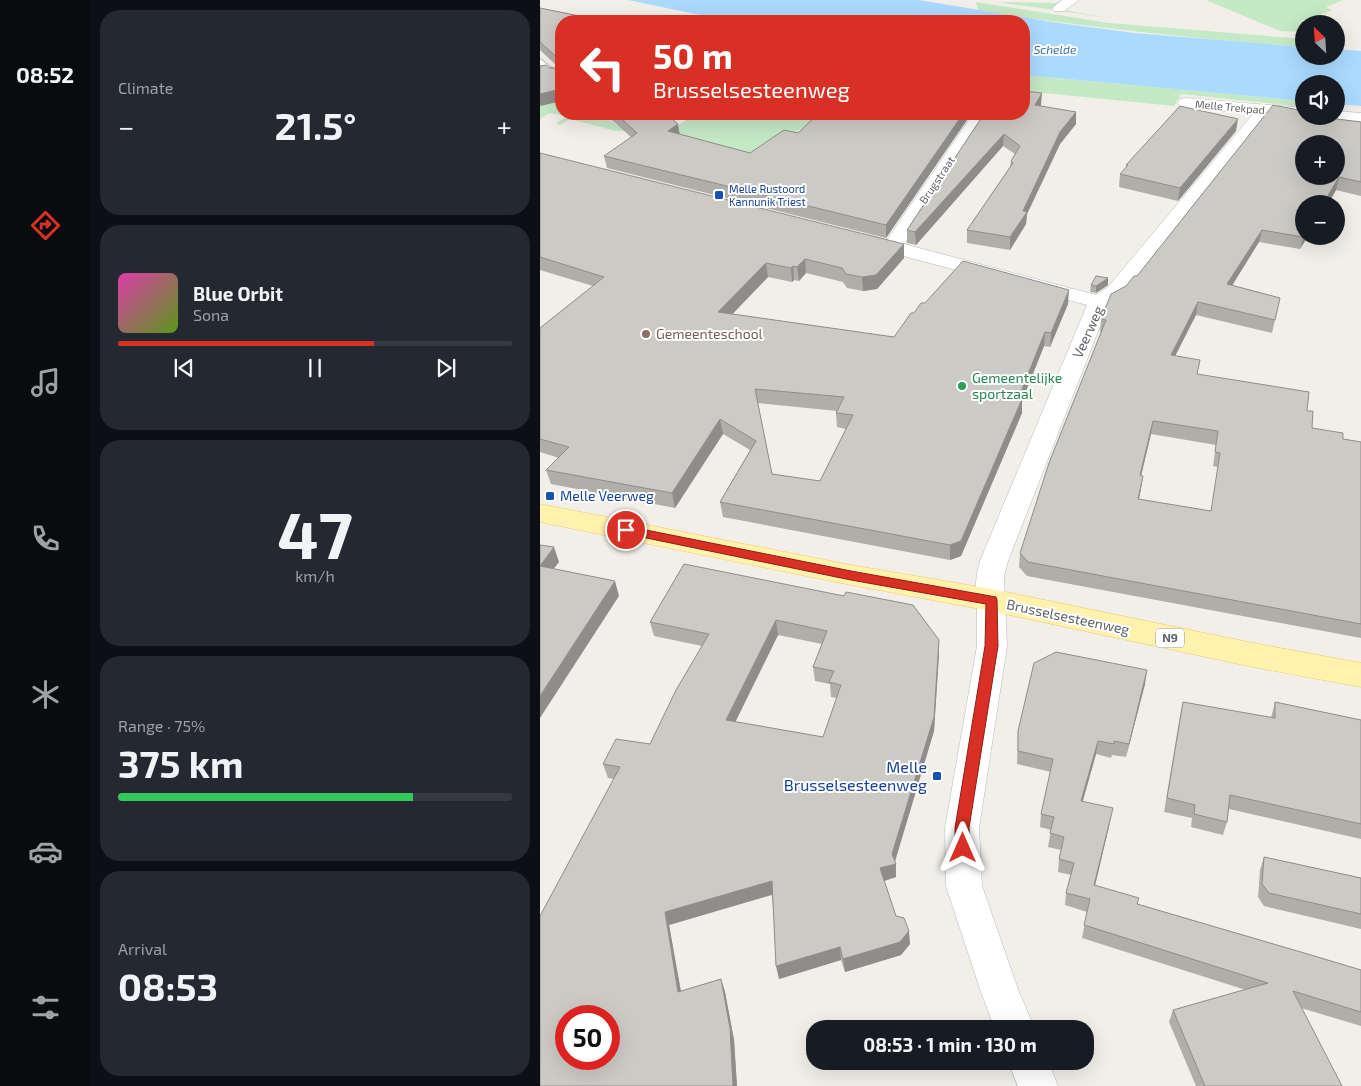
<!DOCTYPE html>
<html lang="en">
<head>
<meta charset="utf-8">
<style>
  :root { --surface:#171b24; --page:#242831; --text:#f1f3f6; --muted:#9ea1a6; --line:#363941; --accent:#d93025 }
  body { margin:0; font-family:"Exo 2",sans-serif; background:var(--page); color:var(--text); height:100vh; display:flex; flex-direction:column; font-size:19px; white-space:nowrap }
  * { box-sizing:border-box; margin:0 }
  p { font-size:16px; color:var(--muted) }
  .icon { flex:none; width:28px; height:28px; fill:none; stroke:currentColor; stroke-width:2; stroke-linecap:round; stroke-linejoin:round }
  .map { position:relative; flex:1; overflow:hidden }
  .side { display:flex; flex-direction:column; gap:10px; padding:10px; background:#0d0f14; width:450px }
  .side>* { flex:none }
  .guide { position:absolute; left:15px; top:15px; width:475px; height:105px; border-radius:20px; box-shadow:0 5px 20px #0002; background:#d93025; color:#fff; overflow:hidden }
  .needle { width:32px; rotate:335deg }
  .fabs { position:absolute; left:755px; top:15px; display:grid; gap:10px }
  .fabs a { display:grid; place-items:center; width:50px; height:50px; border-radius:50%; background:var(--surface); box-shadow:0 5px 20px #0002; font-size:25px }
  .speed { position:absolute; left:15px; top:1005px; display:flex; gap:10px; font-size:25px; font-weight:700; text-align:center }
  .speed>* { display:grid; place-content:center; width:65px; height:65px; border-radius:50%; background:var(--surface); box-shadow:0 5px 20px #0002; line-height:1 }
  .speed .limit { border:8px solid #d22; background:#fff; color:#111 }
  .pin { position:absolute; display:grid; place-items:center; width:42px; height:42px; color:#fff; margin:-21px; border:2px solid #fff; border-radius:50%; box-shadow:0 1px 5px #0007 }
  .me { position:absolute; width:55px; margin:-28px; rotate:0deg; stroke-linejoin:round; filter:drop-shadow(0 0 4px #0008) }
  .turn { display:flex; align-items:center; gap:18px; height:105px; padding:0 15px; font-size:22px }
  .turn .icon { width:65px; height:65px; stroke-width:2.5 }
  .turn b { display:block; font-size:35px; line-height:42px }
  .big { font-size:38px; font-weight:700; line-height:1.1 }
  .side .widget { flex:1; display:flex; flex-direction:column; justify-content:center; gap:8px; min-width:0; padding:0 18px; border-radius:20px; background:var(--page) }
  .side .dial { align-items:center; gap:0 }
  .dial b { font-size:65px; line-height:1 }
  .song { display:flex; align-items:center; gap:15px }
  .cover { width:60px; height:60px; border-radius:8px; background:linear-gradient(135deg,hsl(320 70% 55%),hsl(90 70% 35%)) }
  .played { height:5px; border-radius:2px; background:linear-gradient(90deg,var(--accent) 65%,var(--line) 65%) }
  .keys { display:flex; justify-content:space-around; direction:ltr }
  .heat { display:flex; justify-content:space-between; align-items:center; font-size:28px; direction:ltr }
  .charge { height:8px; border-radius:4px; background:linear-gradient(90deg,#34c759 75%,var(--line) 0) }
  .trip { position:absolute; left:266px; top:1020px; width:288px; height:50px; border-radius:20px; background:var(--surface); box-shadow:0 5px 20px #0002; font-weight:700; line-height:50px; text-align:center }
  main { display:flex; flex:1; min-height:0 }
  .dock { display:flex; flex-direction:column; width:90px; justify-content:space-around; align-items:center; background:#090b0e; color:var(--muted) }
  .dock .icon { width:35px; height:35px }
  .dock .on { color:var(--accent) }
  .dock b { font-size:22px; color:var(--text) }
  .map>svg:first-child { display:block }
  .green { fill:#c5e8c5 }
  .water { fill:#aadaff }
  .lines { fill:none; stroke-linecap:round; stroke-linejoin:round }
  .service-casing { stroke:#b5b8bc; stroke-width:2 }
  .minor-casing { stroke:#b5b8bc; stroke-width:1 }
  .secondary-casing { stroke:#b6babf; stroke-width:1 }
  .primary-casing { stroke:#f2c960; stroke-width:1 }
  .service { fill:#fff; fill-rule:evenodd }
  .minor { fill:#fff; fill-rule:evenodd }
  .secondary { fill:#fff; fill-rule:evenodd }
  .primary { fill:#fff2af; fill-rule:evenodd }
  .wall { fill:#afaea9; fill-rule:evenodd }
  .shaded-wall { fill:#8f8d8a }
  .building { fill:#cccac5; stroke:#8f8d8a; fill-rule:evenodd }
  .route { fill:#d93025; stroke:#8d1f18 }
  .transit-dot { fill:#1a4fb4; stroke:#fff; stroke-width:2 }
  .education-dot { fill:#8d6e63; stroke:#fff; stroke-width:2 }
  .leisure-dot { fill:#2e9e5b; stroke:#fff; stroke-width:2 }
  .labels { text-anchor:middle; stroke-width:4; stroke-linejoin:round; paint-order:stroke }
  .far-street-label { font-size:11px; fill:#5f6368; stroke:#fff }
  .far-transit-label { font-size:11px; fill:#164399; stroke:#fff; text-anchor:start }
  .far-water-label { font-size:12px; font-style:italic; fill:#4174aa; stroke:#fff }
  .shield { fill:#fff; stroke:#8f9295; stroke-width:1 }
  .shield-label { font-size:12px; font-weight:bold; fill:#5f6368 }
  .street-label { font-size:14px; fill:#5f6368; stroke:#fff }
  .education-label { font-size:14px; fill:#785e54; stroke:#fff; text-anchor:start }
  .leisure-label { font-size:14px; fill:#27864d; stroke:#fff; text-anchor:start }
  .transit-label { font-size:14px; fill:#164399; stroke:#fff; text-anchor:start }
  .near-transit-label { font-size:16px; fill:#164399; stroke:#fff; text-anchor:end }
</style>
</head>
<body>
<main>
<nav class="dock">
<b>08:52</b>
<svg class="icon on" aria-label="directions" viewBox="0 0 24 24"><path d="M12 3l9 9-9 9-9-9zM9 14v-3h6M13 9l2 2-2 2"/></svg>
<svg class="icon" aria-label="music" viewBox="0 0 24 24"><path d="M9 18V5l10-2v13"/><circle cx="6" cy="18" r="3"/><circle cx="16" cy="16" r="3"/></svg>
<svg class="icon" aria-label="phone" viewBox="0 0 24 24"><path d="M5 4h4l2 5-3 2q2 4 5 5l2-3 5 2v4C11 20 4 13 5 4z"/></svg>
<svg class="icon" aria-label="climate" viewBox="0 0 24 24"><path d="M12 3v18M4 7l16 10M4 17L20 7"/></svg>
<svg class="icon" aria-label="car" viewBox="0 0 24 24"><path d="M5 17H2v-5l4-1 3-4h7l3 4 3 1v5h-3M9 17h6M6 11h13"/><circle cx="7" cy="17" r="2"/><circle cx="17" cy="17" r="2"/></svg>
<svg class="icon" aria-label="filters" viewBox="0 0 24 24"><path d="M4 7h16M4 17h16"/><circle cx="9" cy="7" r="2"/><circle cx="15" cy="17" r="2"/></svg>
</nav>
<section class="side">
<div class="widget"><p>Climate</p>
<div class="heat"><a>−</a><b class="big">21.5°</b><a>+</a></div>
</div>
<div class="widget">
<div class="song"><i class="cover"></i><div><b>Blue Orbit</b><p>Sona</p></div></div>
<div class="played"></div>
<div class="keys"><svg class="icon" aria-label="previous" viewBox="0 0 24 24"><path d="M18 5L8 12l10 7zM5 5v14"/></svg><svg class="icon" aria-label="pause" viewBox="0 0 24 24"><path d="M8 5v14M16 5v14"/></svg><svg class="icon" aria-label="next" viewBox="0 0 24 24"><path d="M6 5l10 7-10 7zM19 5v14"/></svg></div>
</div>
<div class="widget dial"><b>47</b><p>km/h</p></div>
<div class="widget"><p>Range · 75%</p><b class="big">375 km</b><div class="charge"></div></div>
<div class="widget"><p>Arrival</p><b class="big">08:53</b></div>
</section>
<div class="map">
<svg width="821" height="1086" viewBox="0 0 821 1086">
  <rect width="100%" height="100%" fill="#f1efe8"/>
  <path class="green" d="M 666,0 L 803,0 L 786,7 L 792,10 L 767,20 L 761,20 L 764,24 L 764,32 L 740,31 Z
    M 436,2 L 569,23 L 764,39 L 764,47 C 655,39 547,27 439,11 Z
    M 458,2 L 515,3 L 518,4 L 518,9 L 569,18 Z
    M 484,75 L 764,101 L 764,107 L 641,94 L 634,106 L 484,91 Z
    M 21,99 L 21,114 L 25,114 L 23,115 L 9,113 L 0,119 L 0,106 Z
    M 31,114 L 64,114 L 77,126 L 118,116 L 117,114 L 133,114 L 107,130 L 76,131 L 30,119 L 19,125 L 16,123 Z
    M 149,114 L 281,114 L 213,165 L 122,135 L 145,121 Z"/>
  <path class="water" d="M 88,0 L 379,0 L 512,22 L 594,33 L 764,47 L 764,56 L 796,56 L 796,49 L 821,51 L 821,106 L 796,104 L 796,84 L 764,84 L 764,101 L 484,75 L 484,21 L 189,21 Z"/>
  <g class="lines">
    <g class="service-casing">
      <path id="service" d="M 0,59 L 19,73 L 19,77 L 13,77 L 0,67 Z"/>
    </g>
    <g class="minor-casing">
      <path id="minor" d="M 522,0 L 539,0 L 524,11 L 514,11 L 512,8 Z
        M 646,98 L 764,108 L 764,116 L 770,116 L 764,118 L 730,115 L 584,297 L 568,306 L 468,561 L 464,577 L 465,600 L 461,607 L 451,611 L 441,607 C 433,593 436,576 440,561 L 547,305 L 322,245 L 319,241 L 322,237 L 329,235 L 347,240 L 433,114 L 449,114 L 364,244 L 556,295 L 568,287 L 713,114 L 640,107 L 638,103 L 640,99 Z
        M 796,111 L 821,113 L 821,123 L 790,120 L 788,116 L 796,116 Z"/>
    </g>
    <g class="secondary-casing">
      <path id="secondary" d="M 451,589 L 461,593 L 465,600 L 467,646 L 439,828 L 442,886 L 479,992 L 495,1029 L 455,1029 L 441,992 L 406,886 L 405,828 L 437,646 L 437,600 L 441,593 Z
        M 468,1061 L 508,1061 L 518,1086 L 478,1086 Z"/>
    </g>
    <g class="primary-casing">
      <path id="primary" d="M 0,504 L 311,565 L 451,589 L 713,643 L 821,663 L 821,687 L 713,667 L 451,611 L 311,585 L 0,522 Z"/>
    </g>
    <use href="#service" class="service"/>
    <use href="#minor" class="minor"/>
    <use href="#secondary" class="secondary"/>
    <use href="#primary" class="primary"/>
  </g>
  <path class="wall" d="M 0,8 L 64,21 L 21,101 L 0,106 L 0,66 L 16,68 L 17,66 L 0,50 Z
    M 501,105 L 501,106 L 536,112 L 536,124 L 520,144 L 487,214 L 486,224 L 470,250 L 427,243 L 427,230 L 470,167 L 471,161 L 475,154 L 463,146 L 376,245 L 367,243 L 367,230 L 444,114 Z
    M 65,114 L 126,114 L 139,134 L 210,153 L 258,133 L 278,114 L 431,114 L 346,238 L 67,168 L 64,156 L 91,137 Z
    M 791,118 L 821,122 L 821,196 L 796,190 L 788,204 L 764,204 L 764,236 L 768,236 L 760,249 L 719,242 L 692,285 L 740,298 L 732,333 L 656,315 L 635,356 L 657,374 L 767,411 L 772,428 L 803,439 L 821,442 L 821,638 L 487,576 L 479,567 L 480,553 L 561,332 L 560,332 L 561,319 L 586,286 ZM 611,434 L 676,445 L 673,466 L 678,467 L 671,511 L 599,499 L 601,489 L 601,475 Z
    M 696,131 L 638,201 L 579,187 L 580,174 L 586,168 L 586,165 Z
    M 0,153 L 364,258 L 337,289 L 323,291 L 307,288 L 303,282 L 266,273 L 259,281 L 254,280 L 252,282 L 228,277 L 192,314 L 354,337 L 374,313 L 385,303 L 528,304 L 510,347 L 504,346 L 482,401 L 482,413 L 421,556 L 410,560 L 183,517 L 180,502 L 210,450 L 183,434 L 135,508 L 11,484 L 6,470 L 19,458 L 0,452 L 0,328 L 53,286 L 0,270 ZM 218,403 L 297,411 L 296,413 L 297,427 L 306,429 L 280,481 L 232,474 Z
    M 551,285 L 568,285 L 556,293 L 550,292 Z
    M 144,564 L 399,654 L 394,731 L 355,862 L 356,877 L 344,881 L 356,916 L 370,944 L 361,955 L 305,972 L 301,960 L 239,979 L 232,895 L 129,925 L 141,991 L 181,979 L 185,992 L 194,1040 L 197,1086 L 0,1086 L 74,779 L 68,778 L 63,764 L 110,744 L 162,646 L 114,636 L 110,622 ZM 238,635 L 282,644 L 273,667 L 275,681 L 290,684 L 291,697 L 297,698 L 283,737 L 195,722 Z
    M 605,684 L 586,757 L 572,755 L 571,758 L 556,754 L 543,801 L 570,822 L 555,886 L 598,904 L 821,970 L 821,1026 L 761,1008 L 802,1086 L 656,1086 L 629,1022 L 633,1010 L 706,990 L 542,938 L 547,912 L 525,905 L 526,893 L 531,875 L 518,872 L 519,859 L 521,850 L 508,847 L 511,830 L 500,827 L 501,814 L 511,772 L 477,764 L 478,731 Z
    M 643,702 L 731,718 L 735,702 L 821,720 L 821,839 L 689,809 L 687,822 L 683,835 L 651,827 L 652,818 L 624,812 L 640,716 Z
    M 724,857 L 821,878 L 821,929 L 724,906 L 718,897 L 720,870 Z"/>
  <path class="shaded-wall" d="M 21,89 L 21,101 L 0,106 L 0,94 Z
    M 502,93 L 501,105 L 494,117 L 495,105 Z
    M 536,112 L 536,124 L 520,144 L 487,214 L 486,224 L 470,250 L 470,237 L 520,132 Z
    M 423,114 L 431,114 L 346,238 L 346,225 Z
    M 698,119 L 696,131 L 638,201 L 640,188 Z
    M 138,124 L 140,136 L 128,131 Z
    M 464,134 L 463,146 L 376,245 L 375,232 Z
    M 799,177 L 796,190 L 788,204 L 783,204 Z
    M 722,230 L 719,242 L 685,297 L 687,284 Z
    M 764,235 L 764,236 L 768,236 L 760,249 Z
    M 364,244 L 364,258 L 337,289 L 323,291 L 322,277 Z
    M 265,259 L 266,273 L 259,281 L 257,267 Z
    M 226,263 L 228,277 L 181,326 L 178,312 Z
    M 253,266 L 254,280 L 252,282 L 251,268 Z
    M 568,278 L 568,285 L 556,293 L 556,286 Z
    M 529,290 L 528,304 L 510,347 L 511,333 Z
    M 658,302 L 656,315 L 629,368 L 631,355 Z
    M 505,332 L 504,346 L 482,401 L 482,413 L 421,556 L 410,560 L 410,545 L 478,399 Z
    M 180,419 L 183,434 L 135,508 L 132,493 Z
    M 613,421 L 611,434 L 598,489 L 600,475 Z
    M 603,476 L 601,489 L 596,512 L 598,499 Z
    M 14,547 L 19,562 L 5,580 L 0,566 Z
    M 75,581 L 79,596 L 0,718 L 0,696 Z
    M 236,620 L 238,635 L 189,735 L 186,720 Z
    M 399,640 L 399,654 L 394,731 L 354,864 L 356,864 L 356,877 L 341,882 L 340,868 L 352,854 Z
    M 607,670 L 605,684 L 586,757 L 589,744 Z
    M 558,741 L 556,754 L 539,814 L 541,801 Z
    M 573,808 L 570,822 L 552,898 L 554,885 Z
    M 232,881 L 234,894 L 129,925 L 143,1004 L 138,992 L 125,912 Z
    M 369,931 L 370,944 L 361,955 L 305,972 L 303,959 Z
    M 300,947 L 301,960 L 239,979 L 236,966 Z
    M 181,979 L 185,992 L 194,1040 L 197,1086 L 193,1086 Z"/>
  <path class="building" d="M 0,8 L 64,21 L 21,21 L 21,61 L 0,42 Z
    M 21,61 L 21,89 L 0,94 L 0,66 L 6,65 L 10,68 L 16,68 L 18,62 Z
    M 484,91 L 502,93 L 495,105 L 536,112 L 520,132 L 483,211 L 487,212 L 470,237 L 427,230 L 473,163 L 471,161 L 480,146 L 464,134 L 375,232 L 367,230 L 444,114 L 484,114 Z
    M 733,105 L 764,111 L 764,116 L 791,116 L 789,118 L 821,122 L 821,182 L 799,177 L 783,204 L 764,204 L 764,235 L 763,237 L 722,230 L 687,284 L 740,298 L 735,320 L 658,302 L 631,355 L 660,360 L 657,374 L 769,392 L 767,411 L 773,411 L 772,428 L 803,433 L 803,439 L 821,442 L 821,624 L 488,562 L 480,553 L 509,463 L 566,320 L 561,319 L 571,294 L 586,286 L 594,276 L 597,276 ZM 764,144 L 796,144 L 796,176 L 764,176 ZM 613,421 L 678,431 L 675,452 L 680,453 L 671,511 L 598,499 L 603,476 L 600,475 Z
    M 640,106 L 698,119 L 640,188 L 580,174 L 588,165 L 586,165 Z
    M 76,114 L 126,114 L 138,124 L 128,131 L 210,153 L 244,130 L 258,133 L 278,114 L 423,114 L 346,225 L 64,156 L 97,133 Z
    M 0,153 L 364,244 L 336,275 L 322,277 L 306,274 L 302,268 L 265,259 L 257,267 L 253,266 L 251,268 L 226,263 L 178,312 L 354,337 L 371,313 L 374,313 L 381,303 L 385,303 L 423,261 L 529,290 L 511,333 L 505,332 L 478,399 L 482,399 L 421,541 L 410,545 L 180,502 L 216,441 L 180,419 L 132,493 L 6,470 L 29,447 L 0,439 L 0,328 L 64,277 L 0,257 ZM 215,389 L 304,397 L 296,413 L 313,415 L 280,481 L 232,474 Z
    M 556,276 L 568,278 L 556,286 L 551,285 Z
    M 0,545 L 14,547 L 0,566 L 75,581 L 0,696 Z
    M 144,564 L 304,596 L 306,592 L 373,605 L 399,640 L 394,717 L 352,854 L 356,864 L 340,868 L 356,916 L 364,918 L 369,931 L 360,942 L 303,959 L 300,947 L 236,966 L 232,881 L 125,912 L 138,992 L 181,979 L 190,1028 L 193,1086 L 0,1086 L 0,916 L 80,767 L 63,764 L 76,739 L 110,744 L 136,690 L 169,634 L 110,622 ZM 236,620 L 287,631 L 273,667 L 294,671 L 289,682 L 301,685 L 283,737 L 186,720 ZM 26,1016 L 69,1016 L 69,1059 L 26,1059 Z
    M 516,652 L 607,670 L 589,744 L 574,741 L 574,744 L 558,741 L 541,801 L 573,808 L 554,885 L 599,898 L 597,904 L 771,955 L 821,970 L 821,1012 L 753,991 L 802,1086 L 665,1086 L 633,1010 L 728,983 L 544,925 L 550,899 L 526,893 L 534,863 L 519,859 L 524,837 L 510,833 L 514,817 L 501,814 L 513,759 L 478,751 L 478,731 L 494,663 Z
    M 643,702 L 735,718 L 735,702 L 821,720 L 821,824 L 690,795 L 687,822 L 654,814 L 655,805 L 627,798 Z
    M 724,857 L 821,878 L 821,914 L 729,893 L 722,884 Z"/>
  <path class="route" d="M 86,526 L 311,571 L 456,597 L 457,600 L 458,646 L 429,828 L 430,848 L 428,852 L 423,854 L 418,852 L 415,848 L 415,828 L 445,646 L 446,604 L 311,580 L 82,533 L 80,530 Z"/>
  <g class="transit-dot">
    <rect x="174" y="190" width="10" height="10" rx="2.5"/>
    <rect x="5" y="491" width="10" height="10" rx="2.5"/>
    <rect x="392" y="771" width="10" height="10" rx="2.5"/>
  </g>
  <circle class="education-dot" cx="106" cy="334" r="5"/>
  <circle class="leisure-dot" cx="422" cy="386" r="5"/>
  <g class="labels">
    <g class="far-street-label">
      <text transform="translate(690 107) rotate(5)" y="4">Melle Trekpad</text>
      <text transform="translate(397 180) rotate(-56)" y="4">Brugstraat</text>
    </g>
    <g class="far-transit-label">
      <text x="189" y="193">Melle Rustoord<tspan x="189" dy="13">Kannunik Triest</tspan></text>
    </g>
    <g class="far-water-label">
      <text x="515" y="54">Schelde</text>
    </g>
    <rect class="shield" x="616" y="628.5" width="28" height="19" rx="4"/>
    <g class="shield-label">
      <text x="630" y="642">N9</text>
    </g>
    <g class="street-label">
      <text transform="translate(548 332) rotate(-66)" y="5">Veerweg</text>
      <text transform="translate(528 617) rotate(12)" y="5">Brusselsesteenweg</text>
    </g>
    <g class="education-label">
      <text x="116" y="339">Gemeenteschool</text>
    </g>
    <g class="leisure-label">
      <text x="432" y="383">Gemeentelijke<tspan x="432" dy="16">sportzaal</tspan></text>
    </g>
    <g class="transit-label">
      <text x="20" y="501">Melle Veerweg</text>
    </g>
    <g class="near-transit-label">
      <text x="387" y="773">Melle<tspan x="387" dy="18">Brusselsesteenweg</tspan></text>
    </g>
  </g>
</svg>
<div class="fabs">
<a><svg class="needle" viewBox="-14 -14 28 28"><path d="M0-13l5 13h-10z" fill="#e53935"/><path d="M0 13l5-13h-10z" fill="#9ea1a6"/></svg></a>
<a><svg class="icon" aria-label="sound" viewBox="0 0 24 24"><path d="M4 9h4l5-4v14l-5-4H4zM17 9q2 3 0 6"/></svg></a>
<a>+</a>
<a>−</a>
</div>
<div class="speed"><div class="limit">50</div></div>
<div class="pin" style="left:86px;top:530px;background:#d93025"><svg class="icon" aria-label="arrive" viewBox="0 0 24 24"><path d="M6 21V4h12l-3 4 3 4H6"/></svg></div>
<svg class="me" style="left:423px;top:848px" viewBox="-20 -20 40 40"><path d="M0-17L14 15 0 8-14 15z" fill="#d93025" stroke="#fff" stroke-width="4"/></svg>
<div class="trip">08:53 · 1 min · 130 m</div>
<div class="guide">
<div class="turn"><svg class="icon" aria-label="left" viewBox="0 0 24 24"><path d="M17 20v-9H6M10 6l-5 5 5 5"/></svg><div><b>50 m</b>Brusselsesteenweg</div></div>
</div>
</div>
</main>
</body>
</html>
